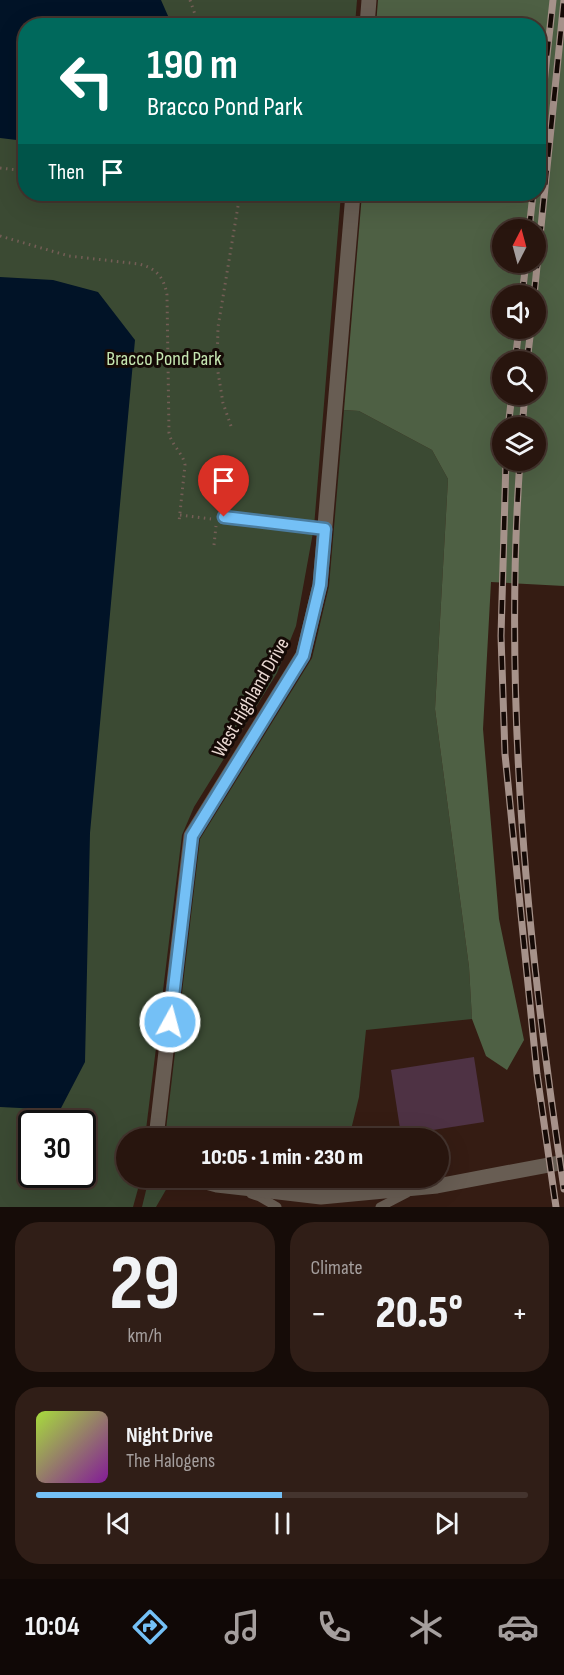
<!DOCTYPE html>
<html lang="en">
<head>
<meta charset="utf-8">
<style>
  :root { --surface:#28150e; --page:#301e17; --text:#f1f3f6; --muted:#a59f9e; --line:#44342e; --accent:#74c0f6 }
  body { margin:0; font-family:"Sofia Sans Condensed",sans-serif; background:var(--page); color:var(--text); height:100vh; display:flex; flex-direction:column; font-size:22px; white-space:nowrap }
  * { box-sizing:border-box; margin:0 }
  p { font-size:20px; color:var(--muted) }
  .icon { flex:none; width:33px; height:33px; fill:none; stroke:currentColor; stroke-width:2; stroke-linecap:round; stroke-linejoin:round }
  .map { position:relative; height:1207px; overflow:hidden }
  .drawer { display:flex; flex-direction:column; gap:15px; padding:15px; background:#160c08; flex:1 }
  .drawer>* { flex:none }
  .hud { position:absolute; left:18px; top:18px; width:528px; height:183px; border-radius:24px; box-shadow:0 6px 24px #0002,0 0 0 2px var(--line); background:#00695c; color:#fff; overflow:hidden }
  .needle { width:39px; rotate:6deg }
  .controls { position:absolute; left:492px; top:219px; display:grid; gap:12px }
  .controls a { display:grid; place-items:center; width:54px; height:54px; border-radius:50%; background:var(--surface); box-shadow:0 6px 24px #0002,0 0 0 2px var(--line); font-size:30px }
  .speed { position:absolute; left:18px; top:1110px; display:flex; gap:12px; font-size:30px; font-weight:700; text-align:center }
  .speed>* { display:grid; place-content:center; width:78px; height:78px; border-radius:50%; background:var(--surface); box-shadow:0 6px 24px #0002,0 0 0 2px var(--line); line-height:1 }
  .speed .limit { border:3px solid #111; border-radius:9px; background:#fff; color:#111 }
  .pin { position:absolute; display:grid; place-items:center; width:51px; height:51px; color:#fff; margin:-62px -26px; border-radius:50% 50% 50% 0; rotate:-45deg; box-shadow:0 0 6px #0007 }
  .pin .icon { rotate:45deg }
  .me { position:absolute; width:66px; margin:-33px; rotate:7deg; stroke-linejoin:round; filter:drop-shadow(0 0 4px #0008) }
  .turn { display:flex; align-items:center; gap:21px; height:126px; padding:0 30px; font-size:27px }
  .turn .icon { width:78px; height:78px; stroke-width:2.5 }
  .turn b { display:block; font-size:42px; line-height:51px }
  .then { display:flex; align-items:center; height:57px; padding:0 30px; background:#0003; gap:12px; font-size:22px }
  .big { font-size:45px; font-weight:800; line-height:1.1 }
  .drawer .card { flex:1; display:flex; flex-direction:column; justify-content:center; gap:9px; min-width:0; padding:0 21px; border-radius:24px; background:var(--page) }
  .drawer .dial { align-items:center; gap:0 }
  .dial b { font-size:78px; line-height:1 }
  .song { display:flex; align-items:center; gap:18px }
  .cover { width:72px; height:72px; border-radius:9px; background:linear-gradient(135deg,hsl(80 70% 55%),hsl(290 70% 35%)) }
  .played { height:6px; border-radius:3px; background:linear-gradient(90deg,var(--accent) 50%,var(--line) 50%) }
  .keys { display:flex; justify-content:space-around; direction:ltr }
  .heat { display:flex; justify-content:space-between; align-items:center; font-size:33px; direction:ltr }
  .drawer .tiles { flex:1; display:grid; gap:15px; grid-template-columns:1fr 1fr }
  .card:last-child { grid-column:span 2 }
  .trip { position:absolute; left:116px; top:1128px; width:333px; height:60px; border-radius:30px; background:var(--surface); box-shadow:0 6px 24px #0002,0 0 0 2px var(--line); font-weight:800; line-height:60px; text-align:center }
  .menu { display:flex; height:96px; justify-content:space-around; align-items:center; background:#100806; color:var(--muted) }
  .menu .icon { width:42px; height:42px }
  .menu .selected { color:var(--accent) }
  .menu b { font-size:27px; color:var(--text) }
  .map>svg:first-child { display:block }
  .green { fill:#3b4a33; fill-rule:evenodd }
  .forest { fill:#4e6044; fill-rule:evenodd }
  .water { fill:#011327 }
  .building { fill:#4e3244 }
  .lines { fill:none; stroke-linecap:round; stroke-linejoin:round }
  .path { stroke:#745e56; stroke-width:3; stroke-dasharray:1.5 4.5; stroke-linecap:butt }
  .service { stroke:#685d53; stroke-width:9 }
  .minor { stroke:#685d53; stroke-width:15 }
  .rail-casing { stroke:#a6928a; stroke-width:7 }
  .rail { stroke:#150a06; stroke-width:4.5; stroke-dasharray:14; stroke-linecap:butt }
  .route-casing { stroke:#4b7da0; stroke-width:15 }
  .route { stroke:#74c0f6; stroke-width:10 }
  .labels { text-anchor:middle; stroke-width:6; stroke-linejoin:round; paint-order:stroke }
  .park-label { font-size:20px; fill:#c6e7b2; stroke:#150a06 }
  .street-label { font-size:20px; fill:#ead9d3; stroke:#150a06 }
</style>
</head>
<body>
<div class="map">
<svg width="564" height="1207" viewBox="0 0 564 1207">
  <rect width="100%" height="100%" fill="#351c13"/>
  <path class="green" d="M 0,0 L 357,0 L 355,25 L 26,26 L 26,194 L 341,194 L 314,527 L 296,626 L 277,673 L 194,807 L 182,835 L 145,1138 L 126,1138 L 126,1178 L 141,1178 L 133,1207 L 0,1207 ZM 32,1124 L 82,1124 L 82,1174 L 32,1174 Z
    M 344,410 L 359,411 L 432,450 L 448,479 L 435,709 L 469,967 L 472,1019 L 366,1030 L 359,1097 L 349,1138 L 165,1138 L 200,839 L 312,658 L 329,586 Z
    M 149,1178 L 165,1178 L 171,1181 L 156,1207 L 142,1207 Z"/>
  <path class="forest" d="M 378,0 L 564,0 L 564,586 L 491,582 L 483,729 L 499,919 L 524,1040 L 507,1070 L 486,1056 L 472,1019 L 469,967 L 435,709 L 448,479 L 432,450 L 359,411 L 344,410 L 362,194 L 538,194 L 538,26 L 376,25 ZM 502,230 L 536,230 L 536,262 L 502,262 ZM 502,296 L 536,296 L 536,328 L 502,328 ZM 502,362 L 536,362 L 536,394 L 502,394 ZM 502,428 L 536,428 L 536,460 L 502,460 Z"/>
  <path class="water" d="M 0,0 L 161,0 L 172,25 L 26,26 L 25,141 L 0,138 Z
    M 0,277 L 53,280 L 98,292 L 135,340 L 90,833 L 85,1062 L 60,1110 L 0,1107 Z"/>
  <path class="building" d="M 474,1057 L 484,1122 L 401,1135 L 391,1070 Z"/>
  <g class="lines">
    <path class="path" d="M 190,0 L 199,26
      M 280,26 L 294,19 L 341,26
      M 0,168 L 26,171
      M 0,236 L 69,256 L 139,264 C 156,268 164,277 167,295 L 169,433 C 172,446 183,453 185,465 L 179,522
      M 231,426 L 223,403 L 217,366 L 218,327 L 240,194
      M 217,507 L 219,491
      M 180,515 L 211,519
      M 214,545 L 216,526"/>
    <path class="service" d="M 224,517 L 325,529
      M 251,1194 L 260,1197 L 277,1207
      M 380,1207 L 407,1193"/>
    <path class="minor" d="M 367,26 L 369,0
      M 156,1138 L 191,836 L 303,655 L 320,585 L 353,194
      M 191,1178 L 217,1185 L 321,1197 L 437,1186 L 564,1162"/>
    <g class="rail-casing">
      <path id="rail" d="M 538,139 L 553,0
        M 529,230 L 533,194
        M 522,296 L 526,262
        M 534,296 L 564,0
        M 515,362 L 519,328
        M 527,362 L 531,328
        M 508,428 L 512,394
        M 522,428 L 525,394
        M 506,460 L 501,636 L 505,754 L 537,1074 L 556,1207
        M 520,460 C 503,704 528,948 564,1189"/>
    </g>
    <use href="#rail" class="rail"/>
  </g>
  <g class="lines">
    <g class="route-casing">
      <path id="route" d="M 170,1022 L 192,836 L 303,656 L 320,585 L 325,529 L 224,517"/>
    </g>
    <use href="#route" class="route"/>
  </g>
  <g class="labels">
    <g class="park-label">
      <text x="164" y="365">Bracco Pond Park</text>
    </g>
    <g class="street-label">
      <text transform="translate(250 697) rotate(-60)" y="7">West Highland Drive</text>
    </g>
  </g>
</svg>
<div class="controls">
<a><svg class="needle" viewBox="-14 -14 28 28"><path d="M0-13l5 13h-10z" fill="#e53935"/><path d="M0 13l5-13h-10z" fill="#a59f9e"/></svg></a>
<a><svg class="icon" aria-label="sound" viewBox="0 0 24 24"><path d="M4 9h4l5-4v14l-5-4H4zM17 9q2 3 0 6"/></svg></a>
<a><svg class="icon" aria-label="search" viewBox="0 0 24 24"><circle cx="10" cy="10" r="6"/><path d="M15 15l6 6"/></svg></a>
<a><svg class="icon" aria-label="layers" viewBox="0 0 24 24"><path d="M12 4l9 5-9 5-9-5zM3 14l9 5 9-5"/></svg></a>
</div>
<div class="speed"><div class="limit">30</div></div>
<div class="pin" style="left:224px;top:517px;background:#d93025"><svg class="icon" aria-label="arrive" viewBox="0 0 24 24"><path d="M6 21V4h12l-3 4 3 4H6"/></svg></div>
<svg class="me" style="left:170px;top:1022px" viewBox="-20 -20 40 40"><circle r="17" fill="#74c0f6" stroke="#fff" stroke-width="3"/><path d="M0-11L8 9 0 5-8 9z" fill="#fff"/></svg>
<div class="trip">10:05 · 1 min · 230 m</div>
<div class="hud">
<div class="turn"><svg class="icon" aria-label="left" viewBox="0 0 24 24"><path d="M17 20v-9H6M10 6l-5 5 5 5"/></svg><div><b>190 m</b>Bracco Pond Park</div></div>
<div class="then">Then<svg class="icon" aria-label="arrive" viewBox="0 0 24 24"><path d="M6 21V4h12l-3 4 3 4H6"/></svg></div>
</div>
</div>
<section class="drawer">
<div class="tiles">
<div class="card dial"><b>29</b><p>km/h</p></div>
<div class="card"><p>Climate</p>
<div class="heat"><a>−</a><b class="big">20.5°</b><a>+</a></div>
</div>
<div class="card">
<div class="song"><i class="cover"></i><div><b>Night Drive</b><p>The Halogens</p></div></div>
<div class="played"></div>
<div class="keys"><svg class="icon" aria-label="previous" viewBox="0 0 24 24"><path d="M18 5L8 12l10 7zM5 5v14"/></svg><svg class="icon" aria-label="pause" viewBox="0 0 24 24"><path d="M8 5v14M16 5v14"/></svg><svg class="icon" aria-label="next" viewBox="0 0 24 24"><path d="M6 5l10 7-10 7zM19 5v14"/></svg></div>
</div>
</div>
</section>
<nav class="menu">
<b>10:04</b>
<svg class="icon selected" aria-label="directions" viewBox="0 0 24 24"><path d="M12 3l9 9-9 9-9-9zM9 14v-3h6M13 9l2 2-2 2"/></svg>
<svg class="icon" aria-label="music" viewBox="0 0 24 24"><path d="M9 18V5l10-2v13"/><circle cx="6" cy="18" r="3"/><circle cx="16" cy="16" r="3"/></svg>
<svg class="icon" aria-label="phone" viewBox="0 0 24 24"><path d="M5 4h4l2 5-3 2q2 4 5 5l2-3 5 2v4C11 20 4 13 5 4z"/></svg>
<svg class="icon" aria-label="climate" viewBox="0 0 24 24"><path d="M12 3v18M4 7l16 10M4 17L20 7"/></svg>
<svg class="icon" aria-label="car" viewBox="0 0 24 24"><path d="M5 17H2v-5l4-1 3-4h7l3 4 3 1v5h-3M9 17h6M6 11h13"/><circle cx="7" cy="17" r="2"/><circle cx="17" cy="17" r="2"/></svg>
</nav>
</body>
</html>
